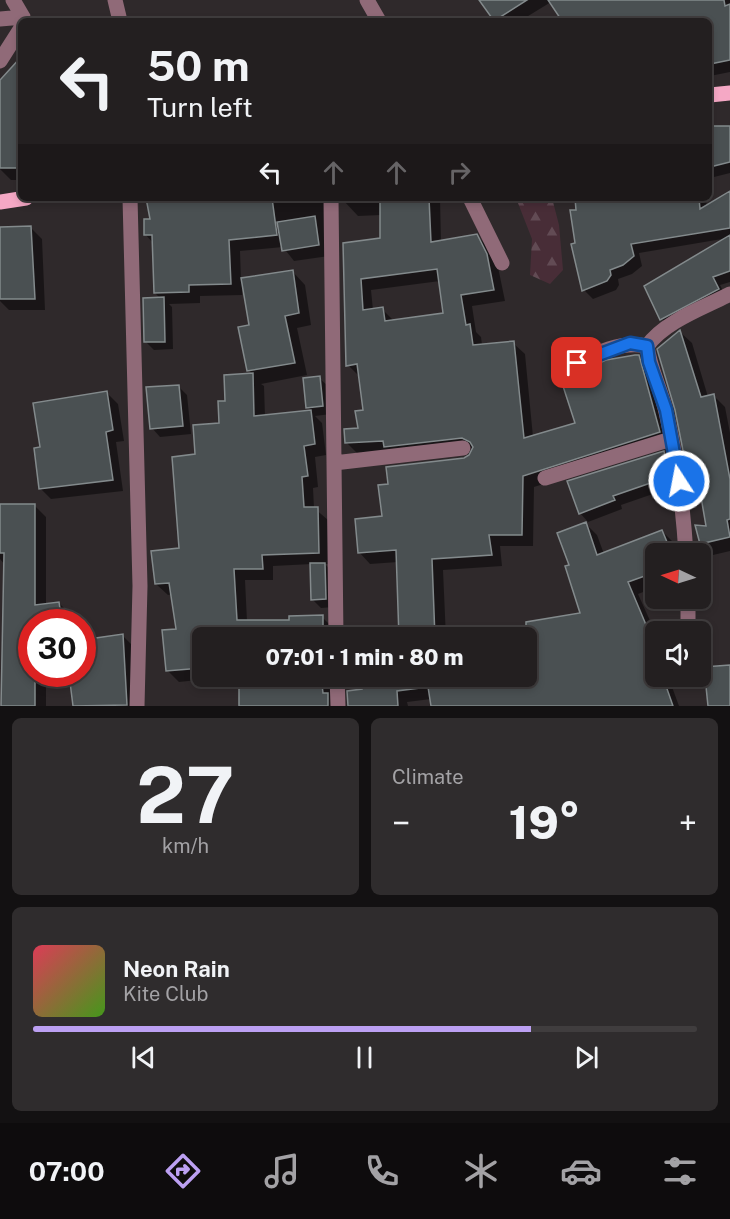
<!DOCTYPE html>
<html lang="en">
<head>
<meta charset="utf-8">
<style>
  :root { --surface:#231f20; --page:#2f2c2d; --text:#f1f3f6; --muted:#a3a2a5; --line:#403d3e; --accent:#bca0f2 }
  body { margin:0; font-family:"Public Sans",sans-serif; background:var(--page); color:var(--text); height:100vh; display:flex; flex-direction:column; font-size:22px; white-space:nowrap }
  * { box-sizing:border-box; margin:0 }
  p { font-size:20px; color:var(--muted) }
  .icon { flex:none; width:33px; height:33px; fill:none; stroke:currentColor; stroke-width:2; stroke-linecap:round; stroke-linejoin:round }
  .map { position:relative; height:706px; overflow:hidden }
  .side { display:flex; flex-direction:column; gap:12px; padding:12px; background:#131112; flex:1 }
  .side>* { flex:none }
  .top-card { position:absolute; left:18px; top:18px; width:694px; height:183px; border-radius:9px; box-shadow:0 3px 9px #0003,0 0 0 2px var(--line); background:#231f20; color:var(--text); overflow:hidden }
  .needle { width:39px; rotate:274deg }
  .controls { position:absolute; left:645px; top:543px; display:grid; gap:12px }
  .controls a { display:grid; place-items:center; width:66px; height:66px; border-radius:9px; background:var(--surface); box-shadow:0 3px 9px #0003,0 0 0 2px var(--line); font-size:30px }
  .speed { position:absolute; left:18px; top:609px; display:flex; gap:12px; font-size:30px; font-weight:700; text-align:center }
  .speed>* { display:grid; place-content:center; width:78px; height:78px; border-radius:50%; background:var(--surface); box-shadow:0 3px 9px #0003,0 0 0 2px var(--line); line-height:1 }
  .speed .limit { border:9px solid #d22; background:#fff; color:#111 }
  .pin { position:absolute; display:grid; place-items:center; width:51px; height:51px; color:#fff; margin:-26px; border-radius:12px; box-shadow:0 3px 9px #0006 }
  .me { position:absolute; width:66px; margin:-33px; rotate:349deg; stroke-linejoin:round; filter:drop-shadow(0 0 4px #0008) }
  .turn { display:flex; align-items:center; gap:21px; height:126px; padding:0 30px; font-size:27px }
  .turn .icon { width:78px; height:78px; stroke-width:2.5 }
  .turn b { display:block; font-size:42px; line-height:51px }
  .lanes { display:flex; align-items:center; height:57px; padding:0 30px; background:#0003; justify-content:center; gap:30px; direction:ltr }
  .lanes .off { opacity:.35 }
  .big { font-size:45px; font-weight:800; line-height:1.1 }
  .side .card { flex:1; display:flex; flex-direction:column; justify-content:center; gap:9px; min-width:0; padding:0 21px; border-radius:9px; background:var(--page) }
  .side .dial { align-items:center; gap:0 }
  .dial b { font-size:78px; line-height:1 }
  .song { display:flex; align-items:center; gap:18px }
  .cover { width:72px; height:72px; border-radius:9px; background:linear-gradient(135deg,hsl(350 70% 55%),hsl(100 70% 35%)) }
  .played { height:6px; border-radius:3px; background:linear-gradient(90deg,var(--accent) 75%,var(--line) 75%) }
  .keys { display:flex; justify-content:space-around; direction:ltr }
  .heat { display:flex; justify-content:space-between; align-items:center; font-size:33px; direction:ltr }
  .side .tiles { flex:1; display:grid; gap:12px; grid-template-columns:1fr 1fr }
  .card:last-child { grid-column:span 2 }
  .trip { position:absolute; left:192px; top:627px; width:345px; height:60px; border-radius:9px; background:var(--surface); box-shadow:0 3px 9px #0003,0 0 0 2px var(--line); font-weight:800; line-height:60px; text-align:center }
  .menu { display:flex; height:96px; justify-content:space-around; align-items:center; background:#0e0c0d; color:var(--muted) }
  .menu .icon { width:42px; height:42px }
  .menu .selected { color:var(--accent) }
  .menu b { font-size:27px; color:var(--text) }
  .map>svg:first-child { display:block }
  .forest { fill:url(#forest-firs) }
  .shadow { fill:#0007; fill-rule:evenodd }
  .building { fill:#4a5052; stroke:#838a8c; stroke-width:1.5; fill-rule:evenodd }
  .lines { fill:none; stroke-linecap:round; stroke-linejoin:round }
  .minor { stroke:#906a78; stroke-width:15 }
  .major { stroke:#f5a8c5; stroke-width:15 }
  .route-casing { stroke:#114b97; stroke-width:15 }
  .route { stroke:#1a73e8; stroke-width:10 }
</style>
</head>
<body>
<div class="map">
<svg width="730" height="706" viewBox="0 0 730 706">
  <defs>
    <pattern id="forest-firs" width="22" height="20" patternUnits="userSpaceOnUse" patternTransform="scale(1.5)"><rect width="22" height="20" fill="#482d37"/><path d="M5 1l3.5 6h-7zM16 11l3.5 6h-7z" fill="#624b54"/></pattern>
  </defs>
  <rect width="100%" height="100%" fill="#2f292b"/>
  <path class="forest" d="M 516,198 L 552,198 L 559,225 L 563,270 L 550,284 L 530,275 L 532,239 Z"/>
  <path class="shadow" d="M 480,0 L 730,0 L 730,72 L 710,76 L 710,21 L 564,21 L 551,2 L 520,21 L 493,21 Z
    M 21,61 L 21,180 L 11,180 L 0,169 L 0,82 Z
    M 730,127 L 730,173 L 710,178 L 710,128 Z
    M 730,192 L 730,282 L 720,285 L 726,297 L 670,327 L 662,319 L 728,238 L 639,253 L 642,266 L 632,274 L 618,279 L 619,285 L 616,290 L 593,299 L 584,290 L 577,244 L 577,198 L 705,198 L 707,206 Z
    M 159,198 L 440,198 L 441,242 L 476,235 L 488,247 L 498,267 L 505,301 L 472,306 L 476,332 L 481,337 L 482,345 L 513,343 L 525,354 L 533,437 L 577,424 L 638,356 L 650,368 L 671,443 L 534,487 L 533,546 L 500,546 L 502,566 L 443,570 L 446,638 L 401,638 L 398,562 L 370,564 L 359,552 L 383,518 L 470,457 L 474,449 L 397,458 L 358,454 L 347,443 L 359,429 L 364,411 L 359,376 L 348,365 L 345,244 L 381,240 L 381,215 L 358,216 L 343,200 L 338,200 L 332,213 L 324,215 L 329,256 L 294,261 L 283,247 L 240,251 L 241,280 L 293,272 L 305,285 L 311,325 L 297,328 L 307,375 L 261,384 L 264,386 L 265,417 L 312,411 L 308,407 L 319,378 L 328,386 L 331,414 L 315,416 L 322,423 L 326,455 L 315,457 L 318,487 L 313,488 L 314,508 L 328,520 L 330,564 L 325,564 L 333,573 L 334,607 L 321,608 L 312,599 L 312,564 L 273,566 L 273,580 L 245,580 L 247,621 L 291,621 L 322,617 L 333,628 L 334,638 L 202,638 L 202,676 L 235,676 L 179,682 L 168,671 L 178,630 L 172,594 L 168,595 L 156,584 L 180,549 L 196,455 L 221,424 L 226,403 L 225,376 L 253,375 L 249,370 L 251,326 L 243,280 L 242,295 L 200,296 L 200,303 L 169,304 L 172,307 L 173,349 L 154,350 L 145,341 L 161,299 L 155,293 L 153,243 L 145,234 ZM 440,281 L 445,314 L 393,320 L 382,309 L 373,310 L 371,290 Z
    M 30,227 L 42,239 L 45,310 L 9,310 L 0,301 L 0,228 Z
    M 680,332 L 692,343 L 708,397 L 714,396 L 725,407 L 730,433 L 730,551 L 713,555 L 702,544 L 708,528 L 700,482 L 688,470 Z
    M 178,386 L 187,395 L 191,434 L 160,437 L 152,428 Z
    M 107,393 L 118,404 L 124,441 L 116,442 L 123,491 L 51,499 L 40,488 Z
    M 664,453 L 672,461 L 676,486 L 621,505 L 622,509 L 588,522 L 580,513 Z
    M 0,505 L 34,505 L 46,517 L 46,605 L 59,603 L 71,615 L 72,622 L 32,622 L 32,674 L 46,674 L 46,706 L 5,706 L 5,565 L 0,559 Z
    M 586,524 L 597,535 L 604,554 L 662,531 L 674,543 L 678,554 L 656,554 L 656,587 L 638,594 L 656,634 L 656,676 L 668,676 L 679,706 L 432,706 L 431,699 L 407,702 L 408,706 L 348,706 L 349,692 L 526,676 L 582,614 L 570,566 Z
    M 502,631 L 508,638 L 484,638 L 484,633 Z
    M 122,635 L 134,647 L 139,706 L 74,706 L 70,674 L 82,674 Z
    M 240,676 L 334,676 L 339,706 L 241,706 Z"/>
  <path class="building" d="M 479,0 L 527,0 L 494,21 Z
    M 548,0 L 724,0 L 725,6 L 730,4 L 730,60 L 710,64 L 710,21 L 562,21 Z
    M 21,57 L 21,168 L 0,168 L 0,80 Z
    M 710,126 L 730,126 L 730,162 L 710,167 Z
    M 730,191 L 730,228 L 631,244 L 634,256 L 623,265 L 610,270 L 611,275 L 607,281 L 582,291 L 571,244 L 575,243 L 570,210 L 576,210 L 575,198 L 699,198 L 700,209 Z
    M 146,198 L 272,198 L 277,235 L 229,240 L 231,284 L 189,285 L 189,292 L 154,293 L 152,235 L 144,235 L 144,219 L 150,219 Z
    M 380,198 L 429,198 L 431,242 L 477,234 L 487,254 L 494,290 L 461,295 L 466,325 L 470,324 L 473,345 L 514,341 L 524,438 L 575,423 L 561,380 L 606,360 L 635,355 L 639,355 L 660,432 L 523,476 L 522,535 L 489,535 L 492,555 L 432,559 L 435,638 L 399,638 L 396,550 L 358,553 L 355,519 L 382,516 L 378,485 L 388,484 L 386,467 L 464,458 L 469,455 L 473,447 L 470,442 L 462,438 L 384,447 L 383,441 L 345,443 L 344,429 L 358,428 L 355,411 L 363,410 L 357,364 L 346,366 L 343,243 L 380,238 ZM 437,269 L 443,313 L 385,321 L 383,307 L 363,310 L 361,279 Z
    M 315,216 L 319,245 L 282,251 L 277,222 Z
    M 31,226 L 35,299 L 0,299 L 0,227 Z
    M 730,235 L 730,271 L 713,277 L 719,289 L 660,320 L 644,286 Z
    M 293,270 L 299,313 L 285,316 L 295,363 L 247,371 L 238,327 L 249,325 L 241,278 Z
    M 164,297 L 165,342 L 144,342 L 143,298 Z
    M 680,330 L 701,397 L 714,394 L 730,479 L 730,519 L 727,520 L 730,537 L 700,544 L 695,525 L 706,526 L 696,468 L 687,471 L 675,410 L 657,349 Z
    M 253,373 L 254,416 L 311,410 L 315,444 L 304,446 L 308,476 L 302,477 L 304,507 L 318,507 L 319,553 L 262,555 L 263,569 L 234,569 L 237,620 L 289,620 L 289,616 L 323,615 L 323,638 L 202,638 L 202,668 L 166,671 L 162,630 L 176,629 L 169,583 L 155,584 L 151,551 L 179,548 L 172,457 L 195,454 L 193,425 L 219,423 L 218,401 L 225,401 L 224,375 Z
    M 320,376 L 323,406 L 306,408 L 303,378 Z
    M 179,385 L 183,426 L 150,429 L 146,387 Z
    M 107,391 L 113,430 L 106,432 L 113,480 L 39,489 L 34,448 L 40,447 L 33,403 Z
    M 664,451 L 668,477 L 613,496 L 615,500 L 579,514 L 567,481 Z
    M 0,504 L 35,504 L 35,605 L 59,602 L 62,622 L 32,622 L 32,674 L 35,674 L 35,706 L 1,706 L 4,553 L 0,553 Z
    M 586,522 L 597,555 L 662,530 L 672,554 L 656,554 L 656,572 L 628,582 L 652,639 L 656,637 L 656,688 L 665,683 L 673,706 L 431,706 L 428,687 L 397,691 L 398,706 L 348,706 L 347,691 L 362,689 L 360,676 L 526,676 L 526,622 L 580,613 L 565,566 L 569,565 L 557,533 Z
    M 310,563 L 325,563 L 326,599 L 311,600 Z
    M 123,634 L 127,705 L 73,706 L 69,674 L 82,674 L 82,640 Z
    M 730,665 L 730,706 L 708,706 L 704,667 Z
    M 239,676 L 321,676 L 323,693 L 328,693 L 328,706 L 239,706 Z"/>
  <g class="lines">
    <path class="minor" d="M 13,0 L 23,17 L 23,21
      M 115,0 L 120,21
      M 367,0 L 379,21
      M 0,19 L 23,17
      M 0,61 L 21,28
      M 130,198 L 140,586 L 137,706
      M 331,198 L 336,638
      M 470,198 L 502,263
      M 562,370 C 589,357 616,340 647,346
      M 334,463 L 463,448
      M 545,478 L 671,439
      M 686,554 C 683,506 677,459 666,412 C 661,389 650,369 647,346 C 665,321 703,308 730,294
      M 688,598 L 688,632
      M 337,676 L 338,706
      M 688,676 L 688,680"/>
    <path class="major" d="M 710,95 L 730,93
      M 0,202 L 26,198"/>
  </g>
  <g class="lines">
    <g class="route-casing">
      <path id="route" d="M 577,363 L 630,343 L 647,346 L 649,362 L 666,410 L 679,481"/>
    </g>
    <use href="#route" class="route"/>
  </g>
</svg>
<div class="controls">
<a><svg class="needle" viewBox="-14 -14 28 28"><path d="M0-13l5 13h-10z" fill="#e53935"/><path d="M0 13l5-13h-10z" fill="#a3a2a5"/></svg></a>
<a><svg class="icon" aria-label="sound" viewBox="0 0 24 24"><path d="M4 9h4l5-4v14l-5-4H4zM17 9q2 3 0 6"/></svg></a>
</div>
<div class="speed"><div class="limit">30</div></div>
<div class="pin" style="left:577px;top:363px;background:#d93025"><svg class="icon" aria-label="arrive" viewBox="0 0 24 24"><path d="M6 21V4h12l-3 4 3 4H6"/></svg></div>
<svg class="me" style="left:679px;top:481px" viewBox="-20 -20 40 40"><circle r="17" fill="#1a73e8" stroke="#fff" stroke-width="3"/><path d="M0-11L8 9 0 5-8 9z" fill="#fff"/></svg>
<div class="trip">07:01 · 1 min · 80 m</div>
<div class="top-card">
<div class="turn"><svg class="icon" aria-label="left" viewBox="0 0 24 24"><path d="M17 20v-9H6M10 6l-5 5 5 5"/></svg><div><b>50 m</b>Turn left</div></div>
<div class="lanes"><svg class="icon" aria-label="left" viewBox="0 0 24 24"><path d="M17 20v-9H6M10 6l-5 5 5 5"/></svg><svg class="icon off" aria-label="ahead" viewBox="0 0 24 24"><path d="M12 20V5M6 11l6-6 6 6"/></svg><svg class="icon off" aria-label="ahead" viewBox="0 0 24 24"><path d="M12 20V5M6 11l6-6 6 6"/></svg><svg class="icon off" aria-label="right" viewBox="0 0 24 24"><path d="M7 20v-9h11M14 6l5 5-5 5"/></svg></div>
</div>
</div>
<section class="side">
<div class="tiles">
<div class="card dial"><b>27</b><p>km/h</p></div>
<div class="card"><p>Climate</p>
<div class="heat"><a>−</a><b class="big">19°</b><a>+</a></div>
</div>
<div class="card">
<div class="song"><i class="cover"></i><div><b>Neon Rain</b><p>Kite Club</p></div></div>
<div class="played"></div>
<div class="keys"><svg class="icon" aria-label="previous" viewBox="0 0 24 24"><path d="M18 5L8 12l10 7zM5 5v14"/></svg><svg class="icon" aria-label="pause" viewBox="0 0 24 24"><path d="M8 5v14M16 5v14"/></svg><svg class="icon" aria-label="next" viewBox="0 0 24 24"><path d="M6 5l10 7-10 7zM19 5v14"/></svg></div>
</div>
</div>
</section>
<nav class="menu">
<b>07:00</b>
<svg class="icon selected" aria-label="directions" viewBox="0 0 24 24"><path d="M12 3l9 9-9 9-9-9zM9 14v-3h6M13 9l2 2-2 2"/></svg>
<svg class="icon" aria-label="music" viewBox="0 0 24 24"><path d="M9 18V5l10-2v13"/><circle cx="6" cy="18" r="3"/><circle cx="16" cy="16" r="3"/></svg>
<svg class="icon" aria-label="phone" viewBox="0 0 24 24"><path d="M5 4h4l2 5-3 2q2 4 5 5l2-3 5 2v4C11 20 4 13 5 4z"/></svg>
<svg class="icon" aria-label="climate" viewBox="0 0 24 24"><path d="M12 3v18M4 7l16 10M4 17L20 7"/></svg>
<svg class="icon" aria-label="car" viewBox="0 0 24 24"><path d="M5 17H2v-5l4-1 3-4h7l3 4 3 1v5h-3M9 17h6M6 11h13"/><circle cx="7" cy="17" r="2"/><circle cx="17" cy="17" r="2"/></svg>
<svg class="icon" aria-label="filters" viewBox="0 0 24 24"><path d="M4 7h16M4 17h16"/><circle cx="9" cy="7" r="2"/><circle cx="15" cy="17" r="2"/></svg>
</nav>
</body>
</html>
